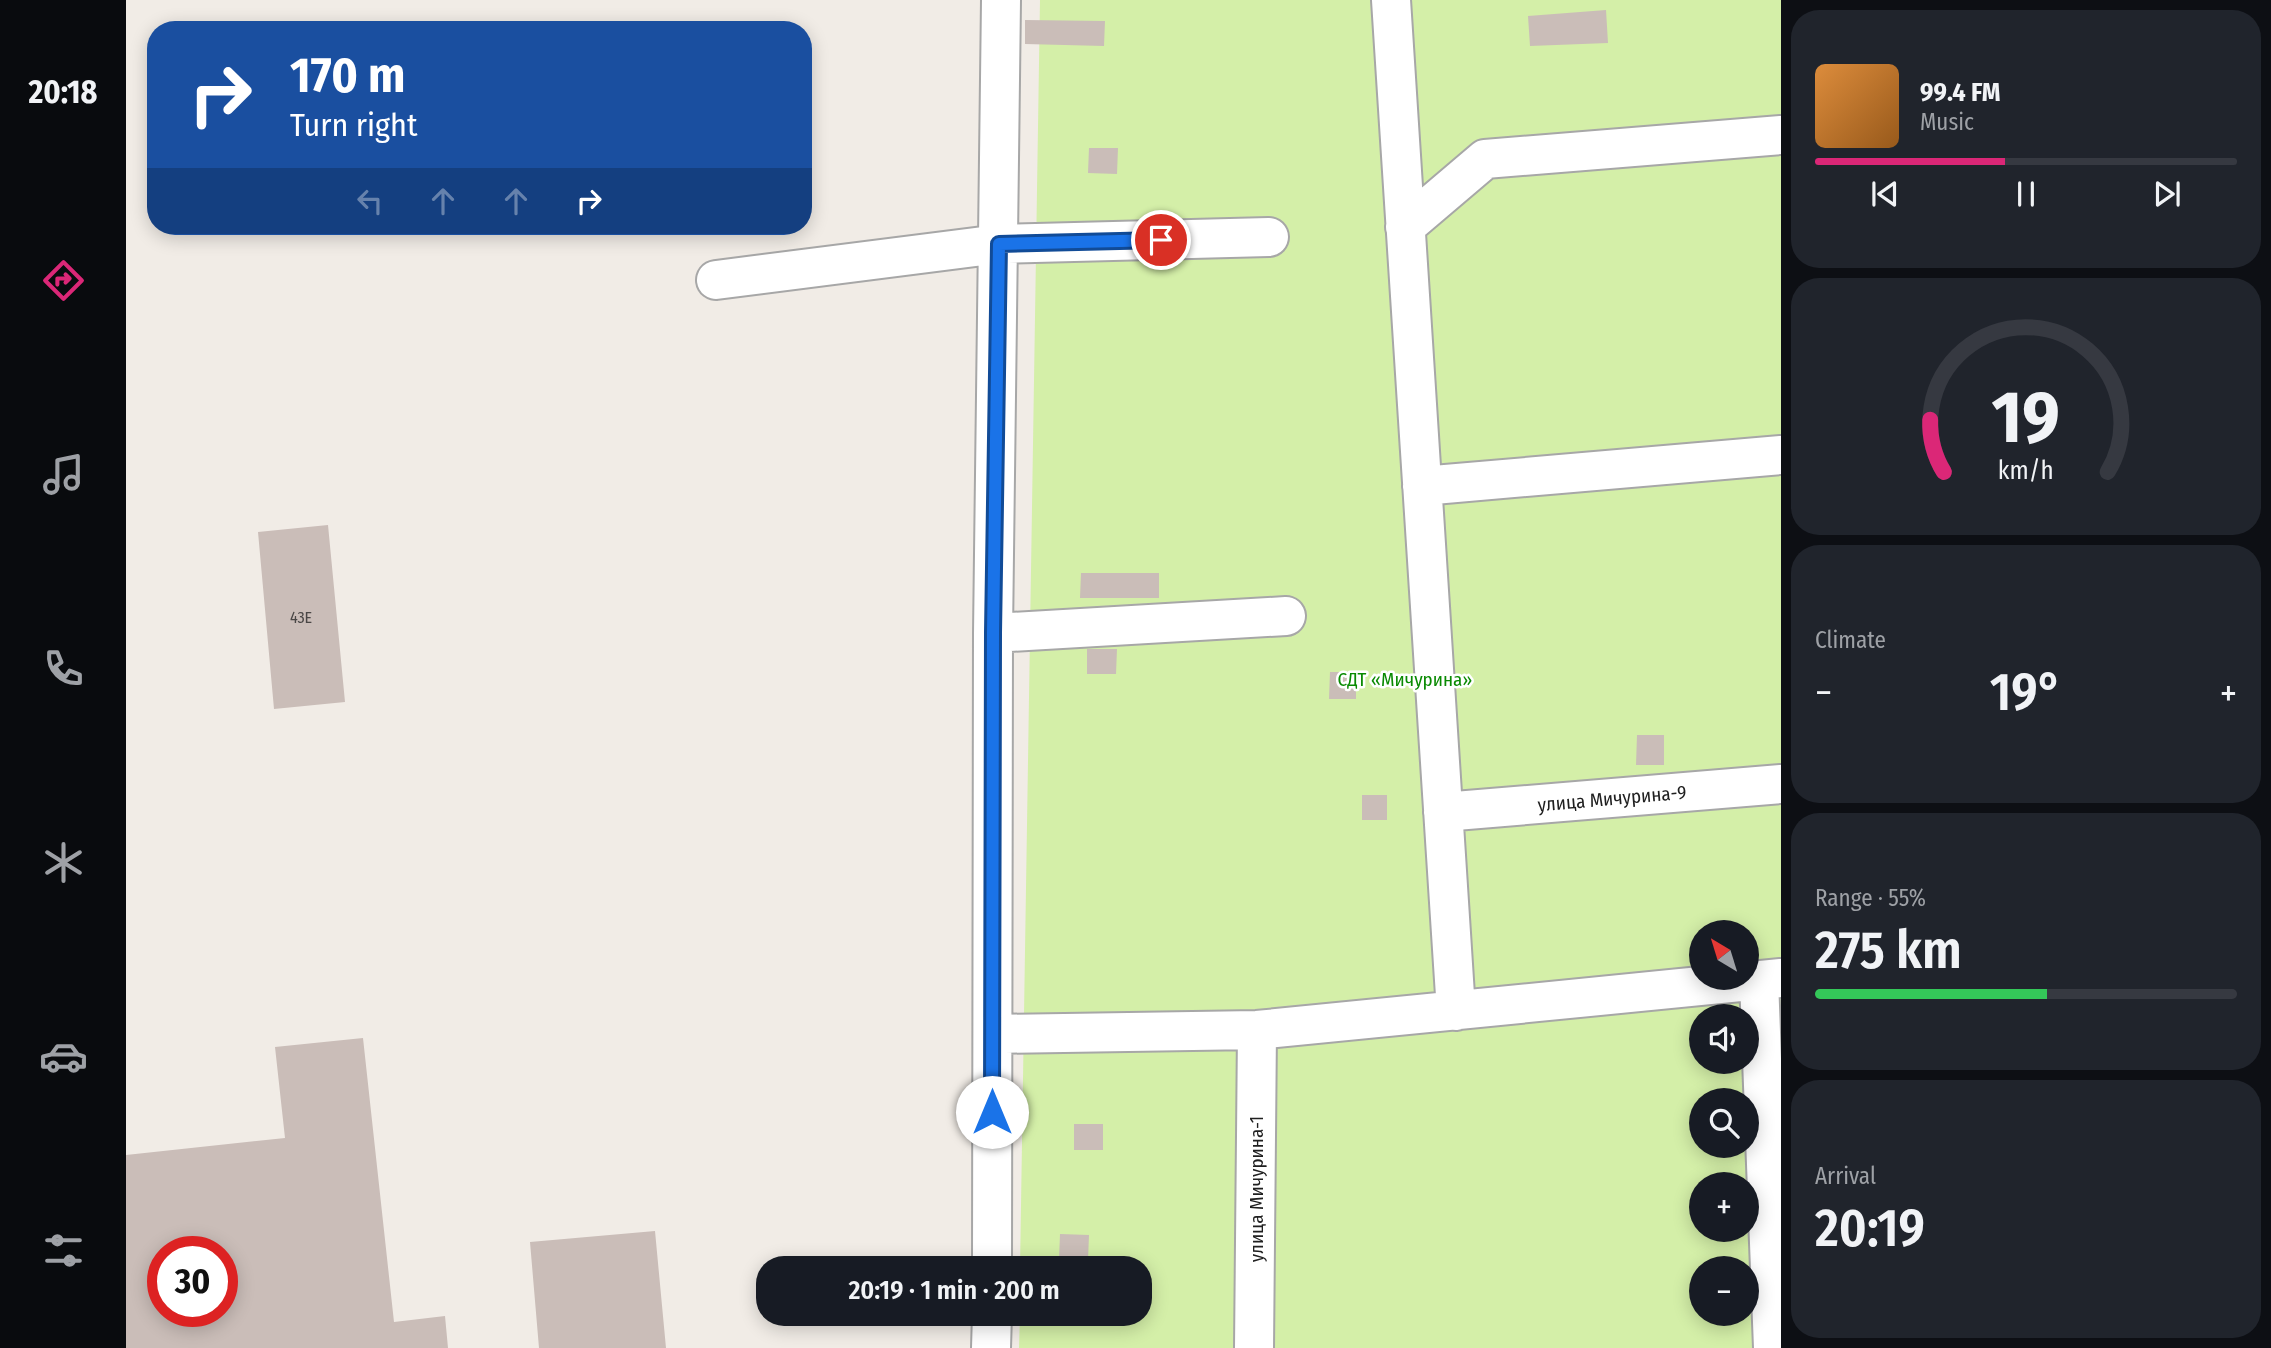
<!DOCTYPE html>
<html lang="en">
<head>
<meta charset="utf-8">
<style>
  :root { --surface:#171b24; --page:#20242c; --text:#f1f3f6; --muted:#9ea1a6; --line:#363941; --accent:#db2777 }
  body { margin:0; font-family:"Fira Sans Condensed",sans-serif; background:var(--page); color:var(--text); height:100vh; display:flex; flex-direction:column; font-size:26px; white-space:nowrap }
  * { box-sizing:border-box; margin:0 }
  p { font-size:23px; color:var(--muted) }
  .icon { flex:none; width:38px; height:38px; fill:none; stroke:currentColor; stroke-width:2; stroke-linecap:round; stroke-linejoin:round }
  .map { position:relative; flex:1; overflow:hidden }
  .details { display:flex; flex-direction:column; gap:10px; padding:10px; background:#0d0f14; width:490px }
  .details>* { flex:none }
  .banner { position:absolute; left:21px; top:21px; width:665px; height:214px; border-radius:28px; box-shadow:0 4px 18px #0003; background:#1a4fa0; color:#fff; overflow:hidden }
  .needle { width:46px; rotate:322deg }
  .controls { position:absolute; left:1563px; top:920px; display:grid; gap:14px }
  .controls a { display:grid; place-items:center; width:70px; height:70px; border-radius:50%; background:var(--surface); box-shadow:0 4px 18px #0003; font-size:35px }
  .speed { position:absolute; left:21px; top:1236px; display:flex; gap:14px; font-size:35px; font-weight:700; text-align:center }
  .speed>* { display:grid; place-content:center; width:91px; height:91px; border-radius:50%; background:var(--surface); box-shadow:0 4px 18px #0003; line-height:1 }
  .speed .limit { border:10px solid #d22; background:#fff; color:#111 }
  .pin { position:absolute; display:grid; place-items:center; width:60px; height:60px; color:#fff; margin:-30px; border:4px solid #fff; border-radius:50%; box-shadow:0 2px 7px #0007 }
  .me { position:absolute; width:77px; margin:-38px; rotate:0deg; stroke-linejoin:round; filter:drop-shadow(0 0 5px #0008) }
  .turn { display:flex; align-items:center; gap:24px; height:147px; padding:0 28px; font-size:32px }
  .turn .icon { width:91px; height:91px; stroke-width:2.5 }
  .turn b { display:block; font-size:49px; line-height:60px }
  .lanes { display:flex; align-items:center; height:66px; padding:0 28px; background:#0003; justify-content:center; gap:35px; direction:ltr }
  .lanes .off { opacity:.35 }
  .big { font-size:52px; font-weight:600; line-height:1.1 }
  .details .tile { flex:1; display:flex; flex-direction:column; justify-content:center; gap:10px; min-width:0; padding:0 24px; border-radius:28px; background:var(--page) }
  .details .dial { align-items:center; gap:0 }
  .dial svg { height:182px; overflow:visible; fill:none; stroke:var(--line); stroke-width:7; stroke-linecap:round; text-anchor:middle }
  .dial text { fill:var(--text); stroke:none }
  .song { display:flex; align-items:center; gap:21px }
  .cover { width:84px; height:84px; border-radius:10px; background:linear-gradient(135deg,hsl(30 70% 55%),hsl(30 70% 35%)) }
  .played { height:7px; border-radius:4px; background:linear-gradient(90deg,var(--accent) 45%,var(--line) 45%) }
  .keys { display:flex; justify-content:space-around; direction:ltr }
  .heat { display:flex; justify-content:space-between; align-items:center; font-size:38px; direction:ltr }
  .charge { height:10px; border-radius:5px; background:linear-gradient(90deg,#34c759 55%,var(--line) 0) }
  .trip { position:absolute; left:630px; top:1256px; width:396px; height:70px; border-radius:28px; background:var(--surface); box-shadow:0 4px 18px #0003; font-weight:600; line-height:70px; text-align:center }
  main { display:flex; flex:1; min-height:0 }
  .tab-bar { display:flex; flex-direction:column; width:126px; justify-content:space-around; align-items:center; background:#090b0e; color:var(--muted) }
  .tab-bar .icon { width:49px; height:49px }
  .tab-bar .on { color:var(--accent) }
  .tab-bar b { font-size:32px; color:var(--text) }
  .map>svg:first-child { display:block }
  .grass { fill:#d4efa8; fill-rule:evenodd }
  .building { fill:#cabdb8; fill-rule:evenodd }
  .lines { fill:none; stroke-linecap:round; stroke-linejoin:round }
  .minor-casing { stroke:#a7a7a7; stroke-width:42 }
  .minor { stroke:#fff; stroke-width:38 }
  .route-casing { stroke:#114b97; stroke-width:18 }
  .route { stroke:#1a73e8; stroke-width:12 }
  .labels { text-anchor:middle; stroke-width:5; stroke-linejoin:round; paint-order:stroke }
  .number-label { font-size:16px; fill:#4a4746 }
  .park-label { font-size:19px; fill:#098a02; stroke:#fff }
  .street-label { font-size:19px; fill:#202020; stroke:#fff }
</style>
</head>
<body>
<main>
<nav class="tab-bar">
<b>20:18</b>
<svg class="icon on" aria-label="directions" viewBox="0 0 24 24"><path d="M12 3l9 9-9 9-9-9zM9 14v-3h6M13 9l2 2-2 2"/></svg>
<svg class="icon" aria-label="music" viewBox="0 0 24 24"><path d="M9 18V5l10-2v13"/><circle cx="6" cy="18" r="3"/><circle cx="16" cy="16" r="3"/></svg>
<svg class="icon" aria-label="phone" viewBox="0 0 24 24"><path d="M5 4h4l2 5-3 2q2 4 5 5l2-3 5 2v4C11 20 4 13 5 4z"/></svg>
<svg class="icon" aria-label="climate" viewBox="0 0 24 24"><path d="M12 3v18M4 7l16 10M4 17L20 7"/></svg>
<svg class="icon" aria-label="car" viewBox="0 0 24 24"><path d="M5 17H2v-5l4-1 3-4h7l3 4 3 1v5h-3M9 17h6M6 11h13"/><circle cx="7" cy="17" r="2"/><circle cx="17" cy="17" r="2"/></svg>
<svg class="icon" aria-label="filters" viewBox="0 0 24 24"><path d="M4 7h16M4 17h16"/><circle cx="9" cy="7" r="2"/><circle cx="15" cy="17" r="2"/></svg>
</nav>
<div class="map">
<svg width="1655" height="1348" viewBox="0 0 1655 1348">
  <rect width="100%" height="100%" fill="#f1ece6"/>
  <path class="grass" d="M 914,0 L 1655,0 L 1655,1348 L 893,1348 L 894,1314 L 1013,1314 L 1013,1269 L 894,1269 ZM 1575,933 L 1620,933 L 1620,978 L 1575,978 ZM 1575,1017 L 1620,1017 L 1620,1062 L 1575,1062 ZM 1575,1101 L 1620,1101 L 1620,1146 L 1575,1146 ZM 1575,1185 L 1620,1185 L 1620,1230 L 1575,1230 ZM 1575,1269 L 1620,1269 L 1620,1314 L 1575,1314 Z"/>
  <path class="building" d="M 1480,10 L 1482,43 L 1404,46 L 1402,16 Z
    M 899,20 L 979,21 L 978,46 L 899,44 Z
    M 963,148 L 992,148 L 991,174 L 962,173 Z
    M 202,525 L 219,702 L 148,709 L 132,532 Z
    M 955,573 L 1033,573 L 1033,598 L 954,598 Z
    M 961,649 L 991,649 L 990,674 L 961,674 Z
    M 1204,672 L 1230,672 L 1230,699 L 1203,699 Z
    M 1511,735 L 1538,735 L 1538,765 L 1510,765 Z
    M 1236,795 L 1261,795 L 1261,820 L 1236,820 Z
    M 237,1038 L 268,1322 L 319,1316 L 322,1348 L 0,1348 L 0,1155 L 159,1138 L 149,1047 ZM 37,1251 L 96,1251 L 96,1311 L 37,1311 Z
    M 948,1124 L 977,1124 L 977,1150 L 948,1150 Z
    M 529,1231 L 540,1348 L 413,1348 L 404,1242 Z
    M 934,1234 L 963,1235 L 962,1260 L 933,1260 Z"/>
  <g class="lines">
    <g class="minor-casing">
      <path id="minor" d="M 1265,0 L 1330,1011
        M 1279,227 L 1359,159 L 1655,135
        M 590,280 L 873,244 L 1143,237
        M 1296,486 L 1655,455
        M 867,633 L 1160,616
        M 1317,812 L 1655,784
        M 1633,980 L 1647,1348
        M 867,1034 L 1131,1030 L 1655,978
        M 866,1269 L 867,633 L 875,0
        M 865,1348 L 866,1314
        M 1128,1348 L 1131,1030"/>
    </g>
    <use href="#minor" class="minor"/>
  </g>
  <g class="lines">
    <g class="route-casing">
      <path id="route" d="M 866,1112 L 867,633 L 873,244 L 1035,240"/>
    </g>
    <use href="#route" class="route"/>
  </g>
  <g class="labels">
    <g class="number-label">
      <text x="175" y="623">43Е</text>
    </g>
    <g class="park-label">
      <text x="1279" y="686">СДТ «Мичурина»</text>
    </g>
    <g class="street-label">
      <text transform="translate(1486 798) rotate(-5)" y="7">улица Мичурина-9</text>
      <text transform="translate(1130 1189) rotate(-90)" y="7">улица Мичурина-1</text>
    </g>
  </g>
</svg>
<div class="controls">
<a><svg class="needle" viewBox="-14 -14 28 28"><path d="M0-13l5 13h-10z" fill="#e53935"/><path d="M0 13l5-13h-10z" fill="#9ea1a6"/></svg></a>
<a><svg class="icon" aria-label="sound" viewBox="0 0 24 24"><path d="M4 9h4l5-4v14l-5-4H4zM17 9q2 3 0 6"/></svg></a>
<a><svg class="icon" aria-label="search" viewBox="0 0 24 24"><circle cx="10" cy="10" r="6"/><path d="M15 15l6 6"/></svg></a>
<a>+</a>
<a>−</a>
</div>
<div class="speed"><div class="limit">30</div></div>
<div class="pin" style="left:1035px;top:240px;background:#d93025"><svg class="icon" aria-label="arrive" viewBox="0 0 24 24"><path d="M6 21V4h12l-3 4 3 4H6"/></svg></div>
<svg class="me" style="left:866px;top:1112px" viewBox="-20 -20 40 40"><circle r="19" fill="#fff"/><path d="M0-13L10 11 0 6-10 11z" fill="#1a73e8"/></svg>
<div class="trip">20:19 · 1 min · 200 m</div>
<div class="banner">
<div class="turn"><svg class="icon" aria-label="right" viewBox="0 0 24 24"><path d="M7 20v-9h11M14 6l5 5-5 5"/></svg><div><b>170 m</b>Turn right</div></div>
<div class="lanes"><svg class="icon off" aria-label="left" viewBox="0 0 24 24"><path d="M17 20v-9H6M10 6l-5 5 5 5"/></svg><svg class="icon off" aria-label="ahead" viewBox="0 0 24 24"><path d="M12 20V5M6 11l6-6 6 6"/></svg><svg class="icon off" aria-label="ahead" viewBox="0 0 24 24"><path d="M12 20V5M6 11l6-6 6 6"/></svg><svg class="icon" aria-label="right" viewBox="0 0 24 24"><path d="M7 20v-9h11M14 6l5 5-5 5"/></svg></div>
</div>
</div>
<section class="details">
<div class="tile">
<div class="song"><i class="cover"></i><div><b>99.4 FM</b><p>Music</p></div></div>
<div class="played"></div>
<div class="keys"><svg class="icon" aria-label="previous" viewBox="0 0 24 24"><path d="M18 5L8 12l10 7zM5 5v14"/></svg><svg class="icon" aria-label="pause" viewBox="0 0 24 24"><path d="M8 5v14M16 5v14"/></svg><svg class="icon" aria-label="next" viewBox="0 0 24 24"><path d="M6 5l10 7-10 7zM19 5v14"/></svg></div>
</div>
<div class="tile dial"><svg viewBox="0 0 100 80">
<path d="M14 69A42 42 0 1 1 86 69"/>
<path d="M14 69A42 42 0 0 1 8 46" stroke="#db2777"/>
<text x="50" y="56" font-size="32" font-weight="700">19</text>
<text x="50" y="72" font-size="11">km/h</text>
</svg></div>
<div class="tile"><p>Climate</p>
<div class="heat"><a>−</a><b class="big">19°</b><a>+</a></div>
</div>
<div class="tile"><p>Range · 55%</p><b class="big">275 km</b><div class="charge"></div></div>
<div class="tile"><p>Arrival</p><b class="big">20:19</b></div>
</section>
</main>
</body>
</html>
